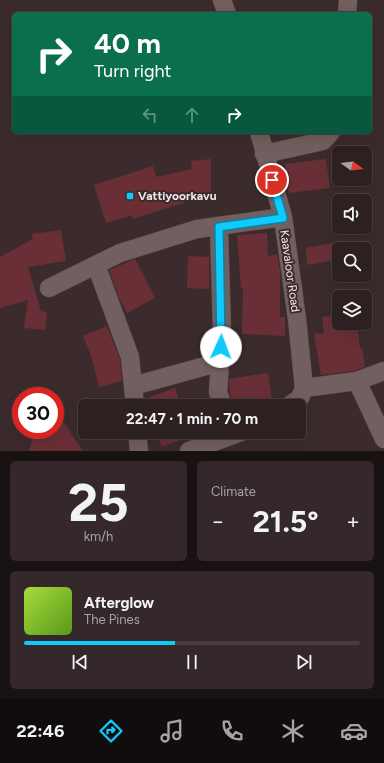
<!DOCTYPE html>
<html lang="en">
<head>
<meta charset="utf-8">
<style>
  :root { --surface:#2d2021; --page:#35282a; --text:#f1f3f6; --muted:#a7a3a5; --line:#483e3f; --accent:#0fcafa }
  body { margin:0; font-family:Figtree,sans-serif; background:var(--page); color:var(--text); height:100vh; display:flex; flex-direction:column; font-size:15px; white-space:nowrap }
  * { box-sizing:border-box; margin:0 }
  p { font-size:13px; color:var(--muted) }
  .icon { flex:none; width:22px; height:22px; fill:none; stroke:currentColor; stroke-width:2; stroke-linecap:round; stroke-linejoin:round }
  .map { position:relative; height:451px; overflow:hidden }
  .drawer { display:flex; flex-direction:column; gap:10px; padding:10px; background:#191212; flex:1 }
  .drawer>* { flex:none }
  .banner { position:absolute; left:12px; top:12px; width:360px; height:122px; border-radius:6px; box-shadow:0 4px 16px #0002,0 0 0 1px var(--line); background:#0b6e4f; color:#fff; overflow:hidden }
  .needle { width:26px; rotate:105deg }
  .tools { position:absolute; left:332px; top:146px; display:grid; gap:8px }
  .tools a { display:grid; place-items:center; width:40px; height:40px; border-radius:6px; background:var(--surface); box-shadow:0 4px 16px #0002,0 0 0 1px var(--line); font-size:20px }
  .speed { position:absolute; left:12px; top:387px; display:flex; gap:8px; font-size:20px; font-weight:700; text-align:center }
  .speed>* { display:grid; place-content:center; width:52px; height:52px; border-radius:50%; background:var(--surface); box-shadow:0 4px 16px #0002,0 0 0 1px var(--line); line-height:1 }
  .speed .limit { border:6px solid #d22; background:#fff; color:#111 }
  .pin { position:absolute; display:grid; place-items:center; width:34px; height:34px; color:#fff; margin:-17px; border:2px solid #fff; border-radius:50%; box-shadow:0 1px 4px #0007 }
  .me { position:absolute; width:44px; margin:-22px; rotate:2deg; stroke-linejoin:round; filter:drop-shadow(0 0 3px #0008) }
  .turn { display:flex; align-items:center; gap:14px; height:84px; padding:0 16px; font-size:18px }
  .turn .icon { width:52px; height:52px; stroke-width:2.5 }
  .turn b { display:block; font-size:28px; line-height:34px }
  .lanes { display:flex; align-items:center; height:38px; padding:0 16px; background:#0003; justify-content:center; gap:20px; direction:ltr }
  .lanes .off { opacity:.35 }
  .big { font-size:30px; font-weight:700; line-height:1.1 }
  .drawer .card { flex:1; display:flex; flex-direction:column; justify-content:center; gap:6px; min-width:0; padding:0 14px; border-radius:6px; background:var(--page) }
  .drawer .dial { align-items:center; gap:0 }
  .dial b { font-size:52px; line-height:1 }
  .song { display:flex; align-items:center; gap:12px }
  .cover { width:48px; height:48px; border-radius:6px; background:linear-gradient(135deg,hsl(80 70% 55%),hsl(90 70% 35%)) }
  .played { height:4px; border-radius:2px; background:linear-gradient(90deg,var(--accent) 45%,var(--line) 45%) }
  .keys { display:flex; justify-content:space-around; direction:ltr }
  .heat { display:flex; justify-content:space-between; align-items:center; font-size:22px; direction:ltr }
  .drawer .tiles { flex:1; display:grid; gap:10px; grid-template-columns:1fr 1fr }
  .card:last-child { grid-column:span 2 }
  .trip { position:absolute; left:78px; top:399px; width:228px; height:40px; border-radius:6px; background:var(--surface); box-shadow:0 4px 16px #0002,0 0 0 1px var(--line); font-weight:700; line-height:40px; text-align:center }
  .tabs { display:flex; height:64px; justify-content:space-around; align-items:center; background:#120d0d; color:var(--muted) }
  .tabs .icon { width:28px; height:28px }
  .tabs .current { color:var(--accent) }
  .tabs b { font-size:18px; color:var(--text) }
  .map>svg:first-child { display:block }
  .building { fill:#6a2f36 }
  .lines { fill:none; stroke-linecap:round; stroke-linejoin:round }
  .minor-casing { stroke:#584a4b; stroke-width:19 }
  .minor { stroke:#725f60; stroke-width:18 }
  .route-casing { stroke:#0a83a2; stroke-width:10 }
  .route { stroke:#0fcafa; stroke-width:7 }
  .poi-dot { fill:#0fcafa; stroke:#3c2b2c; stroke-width:1.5 }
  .labels { text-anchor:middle; stroke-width:4; stroke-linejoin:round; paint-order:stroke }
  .poi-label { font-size:12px; font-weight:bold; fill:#f2e6e7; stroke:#3c2b2c; text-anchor:start }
  .street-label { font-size:12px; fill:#f2e6e7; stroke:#3c2b2c }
</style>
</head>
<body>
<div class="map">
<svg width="384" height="451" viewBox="0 0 384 451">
  <rect width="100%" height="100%" fill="#3c2b2c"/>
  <path class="building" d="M 211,159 L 211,194 L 133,219 L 132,215 L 106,223 L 94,185 L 153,166 L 156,177 L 192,169 L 191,161 Z
    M 326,159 L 330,188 L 288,193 L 285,164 Z
    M 61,230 L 66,261 L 28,267 L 41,311 L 47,312 L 45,330 L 24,328 L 28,300 L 0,308 L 0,257 L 33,239 L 32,234 Z
    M 267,233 L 268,256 L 277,254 L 280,270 L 280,317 L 285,317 L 285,336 L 242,334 L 243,288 L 241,288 L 237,235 Z
    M 332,243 L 335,260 L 307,265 L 306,248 Z
    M 188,256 L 209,257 L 209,289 L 187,288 Z
    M 135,259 L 155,298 L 127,313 L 119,298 L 109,270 Z
    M 339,315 L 339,323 L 357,323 L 360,348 L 362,348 L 365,367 L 354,371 L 321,375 L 314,334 L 324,333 L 322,317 Z
    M 107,326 L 120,359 L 122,381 L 99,387 L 91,355 L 83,336 Z
    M 268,373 L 273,406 L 233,406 L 230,393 L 229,379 Z
    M 175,388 L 182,406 L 153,406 L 150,397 Z
    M 55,409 L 83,451 L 29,451 L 35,430 L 55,430 Z
    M 156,432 L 192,432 L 193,435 L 162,447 Z"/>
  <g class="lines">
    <g class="minor-casing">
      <path id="minor" d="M 222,0 L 227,14
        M 347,14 L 348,0
        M 259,132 L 283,217 L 297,319 L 304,388 L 300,398 L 289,406
        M 264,154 L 323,141 L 331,132
        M 219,227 L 222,333 L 218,392 L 223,406
        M 96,265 L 130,357 L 135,406
        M 49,288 L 120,253 L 197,229 L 283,217
        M 357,381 L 384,439
        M 133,386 L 220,362
        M 304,388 L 357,381 L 384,371
        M 137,432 L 139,451
        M 189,451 L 241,432"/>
    </g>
    <use href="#minor" class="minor"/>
  </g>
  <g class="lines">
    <g class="route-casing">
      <path id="route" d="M 221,347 L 219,227 L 283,218 L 272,180"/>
    </g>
    <use href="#route" class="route"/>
  </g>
  <rect class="poi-dot" x="126" y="192" width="8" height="8" rx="2"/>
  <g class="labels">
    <g class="poi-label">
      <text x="138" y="200">Vattiyoorkavu</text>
    </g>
    <g class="street-label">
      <text transform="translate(290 271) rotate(82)" y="4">Kaavaloor Road</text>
    </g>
  </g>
</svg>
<div class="tools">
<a><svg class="needle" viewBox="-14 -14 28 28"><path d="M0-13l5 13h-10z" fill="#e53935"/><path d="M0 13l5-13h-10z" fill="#a7a3a5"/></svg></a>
<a><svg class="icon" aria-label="sound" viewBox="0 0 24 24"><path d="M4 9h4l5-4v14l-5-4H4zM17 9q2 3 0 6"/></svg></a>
<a><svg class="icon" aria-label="search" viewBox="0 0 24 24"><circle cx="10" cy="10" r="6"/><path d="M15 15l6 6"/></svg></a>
<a><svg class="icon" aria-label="layers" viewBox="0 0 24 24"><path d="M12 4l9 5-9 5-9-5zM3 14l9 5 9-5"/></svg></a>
</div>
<div class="speed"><div class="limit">30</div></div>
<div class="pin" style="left:272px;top:180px;background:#d93025"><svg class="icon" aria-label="arrive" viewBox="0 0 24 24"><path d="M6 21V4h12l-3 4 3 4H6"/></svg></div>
<svg class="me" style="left:221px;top:347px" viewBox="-20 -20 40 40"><circle r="19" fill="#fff"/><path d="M0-13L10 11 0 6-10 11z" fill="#0fcafa"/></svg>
<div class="trip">22:47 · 1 min · 70 m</div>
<div class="banner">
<div class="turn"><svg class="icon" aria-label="right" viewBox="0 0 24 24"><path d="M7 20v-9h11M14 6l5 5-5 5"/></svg><div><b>40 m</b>Turn right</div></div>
<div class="lanes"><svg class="icon off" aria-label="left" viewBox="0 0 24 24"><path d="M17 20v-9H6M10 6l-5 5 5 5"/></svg><svg class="icon off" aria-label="ahead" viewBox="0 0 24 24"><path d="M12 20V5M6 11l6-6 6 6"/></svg><svg class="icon" aria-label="right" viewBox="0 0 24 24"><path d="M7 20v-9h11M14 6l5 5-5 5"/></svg></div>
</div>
</div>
<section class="drawer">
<div class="tiles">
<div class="card dial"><b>25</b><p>km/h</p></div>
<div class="card"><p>Climate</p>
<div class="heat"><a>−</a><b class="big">21.5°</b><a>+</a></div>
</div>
<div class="card">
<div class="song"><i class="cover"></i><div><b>Afterglow</b><p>The Pines</p></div></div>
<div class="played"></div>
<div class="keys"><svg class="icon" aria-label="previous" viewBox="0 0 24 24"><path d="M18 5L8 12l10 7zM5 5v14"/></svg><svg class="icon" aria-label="pause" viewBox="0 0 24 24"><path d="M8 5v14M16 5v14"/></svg><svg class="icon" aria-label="next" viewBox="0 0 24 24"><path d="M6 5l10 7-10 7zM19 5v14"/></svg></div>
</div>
</div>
</section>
<nav class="tabs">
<b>22:46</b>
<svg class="icon current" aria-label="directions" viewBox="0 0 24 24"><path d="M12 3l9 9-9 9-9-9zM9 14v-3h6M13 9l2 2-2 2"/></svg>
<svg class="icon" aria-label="music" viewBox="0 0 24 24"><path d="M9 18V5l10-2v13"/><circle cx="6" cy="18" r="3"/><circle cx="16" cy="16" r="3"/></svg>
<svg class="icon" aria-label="phone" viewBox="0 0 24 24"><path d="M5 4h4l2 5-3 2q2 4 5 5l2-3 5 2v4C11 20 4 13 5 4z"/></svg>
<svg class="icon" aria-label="climate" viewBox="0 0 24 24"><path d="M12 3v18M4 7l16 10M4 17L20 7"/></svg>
<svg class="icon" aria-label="car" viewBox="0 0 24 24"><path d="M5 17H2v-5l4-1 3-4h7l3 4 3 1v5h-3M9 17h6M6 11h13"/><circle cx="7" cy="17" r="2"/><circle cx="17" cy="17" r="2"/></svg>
</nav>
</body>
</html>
